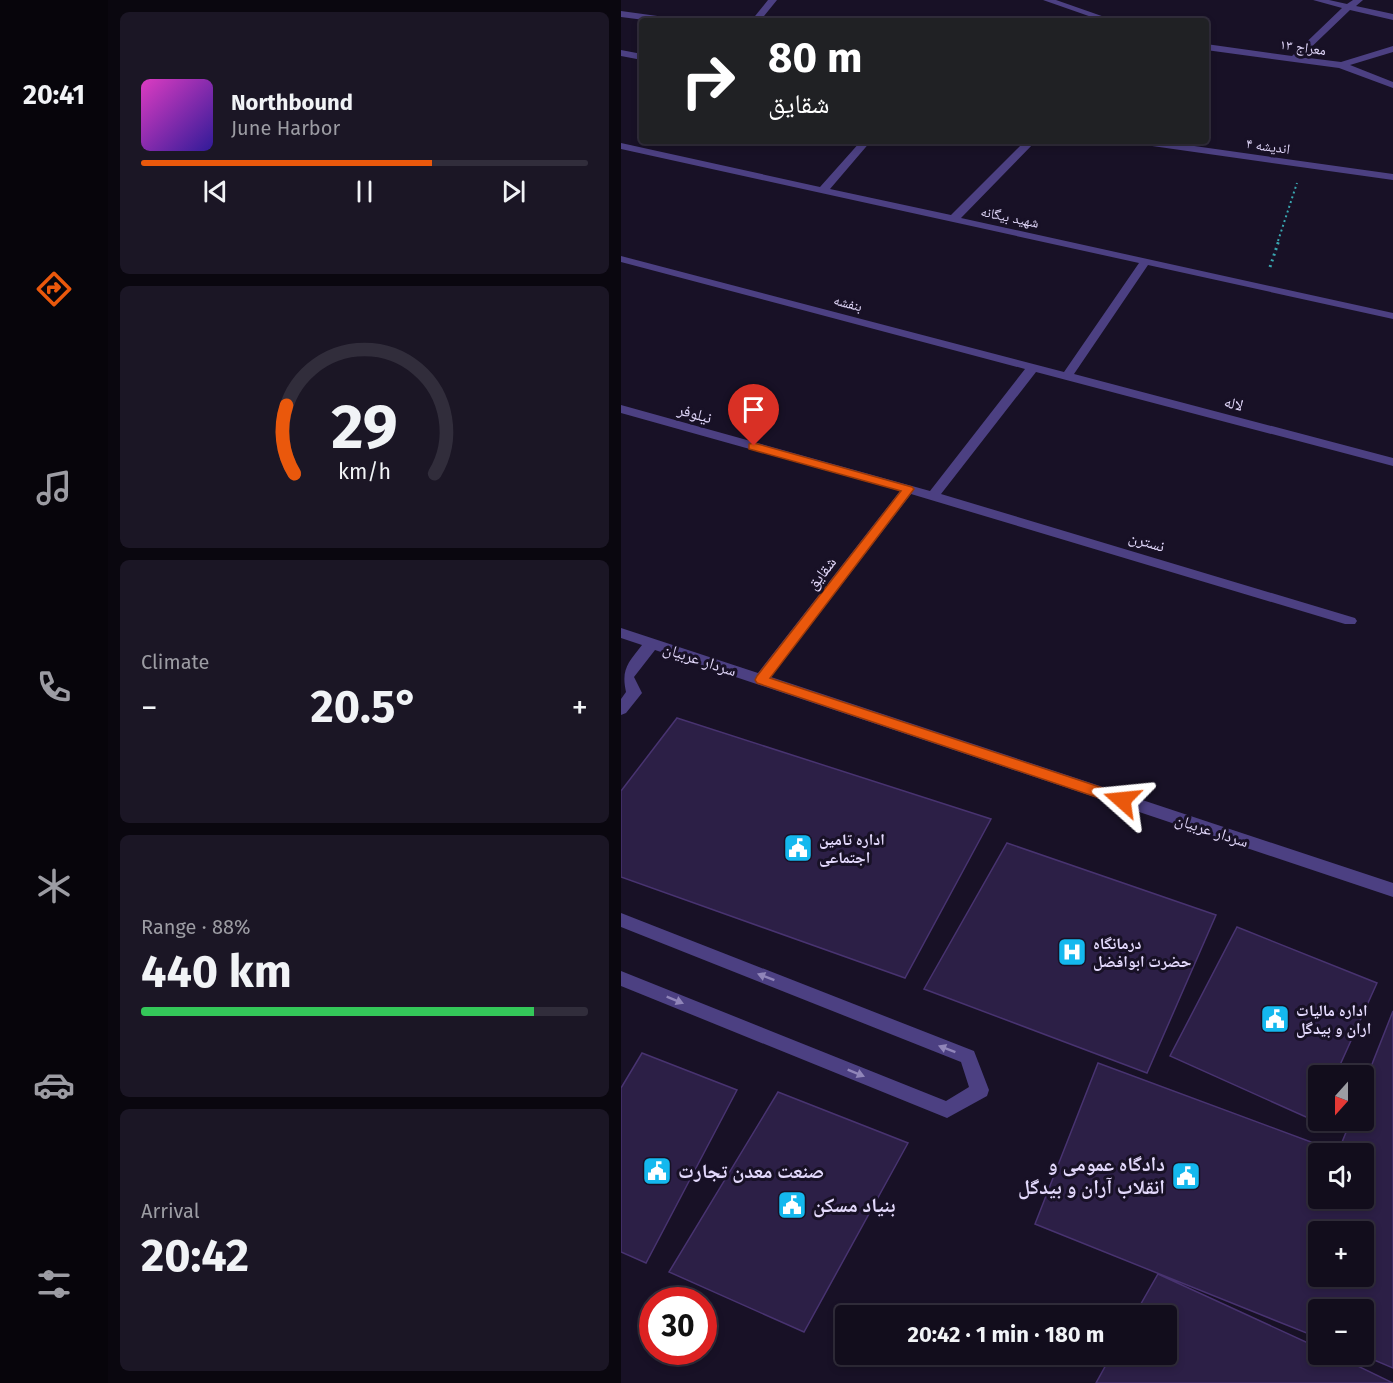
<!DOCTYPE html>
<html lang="en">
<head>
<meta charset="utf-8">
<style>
  :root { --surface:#120d1c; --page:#1b1625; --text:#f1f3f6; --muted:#9c9ca3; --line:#312d3b; --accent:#ea580c }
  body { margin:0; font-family:"Fira Sans","Noto Naskh Arabic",sans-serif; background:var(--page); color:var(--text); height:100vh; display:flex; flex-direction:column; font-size:22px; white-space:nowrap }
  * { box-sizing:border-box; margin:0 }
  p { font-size:20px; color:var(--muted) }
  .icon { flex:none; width:33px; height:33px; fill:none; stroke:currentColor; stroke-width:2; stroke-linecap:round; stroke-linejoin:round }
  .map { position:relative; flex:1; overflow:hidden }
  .panel { display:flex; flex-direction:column; gap:12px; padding:12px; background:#0a070f; width:513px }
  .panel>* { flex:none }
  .banner { position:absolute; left:18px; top:18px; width:570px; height:126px; border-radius:6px; box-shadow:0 3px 9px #0003,0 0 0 2px var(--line); background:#202124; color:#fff; overflow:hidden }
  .needle { width:39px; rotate:201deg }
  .buttons { position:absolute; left:687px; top:1065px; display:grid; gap:12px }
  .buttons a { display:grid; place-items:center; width:66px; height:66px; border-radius:6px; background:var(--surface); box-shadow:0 3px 9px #0003,0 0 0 2px var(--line); font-size:30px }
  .speed { position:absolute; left:18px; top:1287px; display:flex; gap:12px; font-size:30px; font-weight:700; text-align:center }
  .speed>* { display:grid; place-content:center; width:78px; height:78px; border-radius:50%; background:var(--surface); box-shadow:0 3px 9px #0003,0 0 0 2px var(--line); line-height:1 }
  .speed .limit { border:9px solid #d22; background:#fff; color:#111 }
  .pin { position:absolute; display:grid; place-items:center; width:51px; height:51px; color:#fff; margin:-62px -26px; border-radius:50% 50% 50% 0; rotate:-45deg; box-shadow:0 0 6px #0007 }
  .pin .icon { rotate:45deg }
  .me { position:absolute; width:66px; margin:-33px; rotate:288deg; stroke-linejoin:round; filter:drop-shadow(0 0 4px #0008) }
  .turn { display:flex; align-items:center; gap:21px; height:126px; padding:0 30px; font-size:27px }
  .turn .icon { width:78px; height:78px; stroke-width:2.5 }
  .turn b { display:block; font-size:42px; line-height:51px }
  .big { font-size:45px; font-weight:700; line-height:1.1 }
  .panel .card { flex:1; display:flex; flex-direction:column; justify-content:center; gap:9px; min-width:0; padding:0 21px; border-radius:9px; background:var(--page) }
  .panel .dial { align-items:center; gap:0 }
  .dial svg { height:156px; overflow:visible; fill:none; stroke:var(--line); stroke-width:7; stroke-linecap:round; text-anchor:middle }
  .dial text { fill:var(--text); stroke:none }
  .song { display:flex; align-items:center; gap:18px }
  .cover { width:72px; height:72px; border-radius:9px; background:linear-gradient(135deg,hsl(310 70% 55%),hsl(250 70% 35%)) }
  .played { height:6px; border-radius:3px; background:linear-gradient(90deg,var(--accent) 65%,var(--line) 65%) }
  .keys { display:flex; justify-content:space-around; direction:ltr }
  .heat { display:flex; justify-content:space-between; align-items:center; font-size:33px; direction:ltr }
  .charge { height:9px; border-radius:4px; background:linear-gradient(90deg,#34c759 88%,var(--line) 0) }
  .trip { position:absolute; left:214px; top:1305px; width:342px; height:60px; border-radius:6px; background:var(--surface); box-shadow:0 3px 9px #0003,0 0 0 2px var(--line); font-weight:700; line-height:60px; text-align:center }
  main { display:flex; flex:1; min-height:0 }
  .tabs { display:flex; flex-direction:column; width:108px; justify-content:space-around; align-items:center; background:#07050b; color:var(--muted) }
  .tabs .icon { width:42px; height:42px }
  .tabs .on { color:var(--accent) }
  .tabs b { font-size:27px; color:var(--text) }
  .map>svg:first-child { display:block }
  .building { fill:#2c1f46; stroke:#483370; stroke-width:1.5; fill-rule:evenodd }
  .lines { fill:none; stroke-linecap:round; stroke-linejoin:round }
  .path-far1 { stroke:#39a7b1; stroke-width:2; stroke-dasharray:2 3; stroke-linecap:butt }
  .path { stroke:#39a7b1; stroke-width:3; stroke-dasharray:2 4; stroke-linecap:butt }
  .minor { fill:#4c4082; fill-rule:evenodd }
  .oneway { fill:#9085b9 }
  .route { fill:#ea580c; stroke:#983908; stroke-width:1.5 }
  .labels { text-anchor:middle; stroke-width:6; stroke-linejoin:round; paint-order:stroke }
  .far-street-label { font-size:14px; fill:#e3d9fc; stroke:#181126 }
  .street-label { font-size:16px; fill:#e3d9fc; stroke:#181126 }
  .poi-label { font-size:16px; font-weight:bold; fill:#e3d9fc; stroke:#181126; text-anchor:start }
  .near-poi-label { font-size:20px; font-weight:bold; fill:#e3d9fc; stroke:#181126; text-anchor:start }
</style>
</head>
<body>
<main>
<nav class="tabs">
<b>20:41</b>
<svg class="icon on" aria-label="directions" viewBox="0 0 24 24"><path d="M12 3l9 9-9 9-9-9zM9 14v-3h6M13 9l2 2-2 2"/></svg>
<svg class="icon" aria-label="music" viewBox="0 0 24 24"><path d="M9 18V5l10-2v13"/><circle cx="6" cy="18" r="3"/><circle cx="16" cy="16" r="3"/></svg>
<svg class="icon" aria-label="phone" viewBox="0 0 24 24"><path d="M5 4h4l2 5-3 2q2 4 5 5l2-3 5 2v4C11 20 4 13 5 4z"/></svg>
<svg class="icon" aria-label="climate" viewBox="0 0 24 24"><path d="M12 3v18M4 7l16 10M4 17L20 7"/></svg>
<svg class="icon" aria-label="car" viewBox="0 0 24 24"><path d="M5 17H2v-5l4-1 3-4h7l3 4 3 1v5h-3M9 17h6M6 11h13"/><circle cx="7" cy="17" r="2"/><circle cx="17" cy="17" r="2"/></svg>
<svg class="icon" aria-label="filters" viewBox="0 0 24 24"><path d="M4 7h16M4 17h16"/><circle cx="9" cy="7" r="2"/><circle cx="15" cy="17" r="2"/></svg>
</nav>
<section class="panel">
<div class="card">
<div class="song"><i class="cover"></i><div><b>Northbound</b><p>June Harbor</p></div></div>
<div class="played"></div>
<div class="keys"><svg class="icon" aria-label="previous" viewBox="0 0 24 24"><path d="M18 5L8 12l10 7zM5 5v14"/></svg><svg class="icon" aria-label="pause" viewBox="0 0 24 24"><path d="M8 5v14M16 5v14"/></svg><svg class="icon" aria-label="next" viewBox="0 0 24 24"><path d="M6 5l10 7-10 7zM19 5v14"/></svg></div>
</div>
<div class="card dial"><svg viewBox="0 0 100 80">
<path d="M14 69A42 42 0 1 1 86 69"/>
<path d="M14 69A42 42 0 0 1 10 34" stroke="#ea580c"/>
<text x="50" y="56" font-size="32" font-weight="700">29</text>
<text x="50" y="72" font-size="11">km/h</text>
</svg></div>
<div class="card"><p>Climate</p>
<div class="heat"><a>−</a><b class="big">20.5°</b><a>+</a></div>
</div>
<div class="card"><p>Range · 88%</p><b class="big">440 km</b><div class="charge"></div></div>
<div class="card"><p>Arrival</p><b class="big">20:42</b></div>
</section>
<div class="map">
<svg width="772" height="1383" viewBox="0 0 772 1383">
  <rect width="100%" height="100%" fill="#181126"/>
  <path class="building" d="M 56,718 L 370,819 L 284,978 L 0,877 L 0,791 Z
    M 386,843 L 595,915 L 526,1073 L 303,989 Z
    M 616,927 L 756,983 L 714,1076 L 698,1076 L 698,1113 L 694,1121 L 549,1056 Z
    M 772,1011 L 772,1368 L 739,1354 L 742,1354 L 742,1310 L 698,1310 L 698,1338 L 414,1224 L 477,1063 L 717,1152 L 730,1120 L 742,1120 L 742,1087 ZM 698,1154 L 742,1154 L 742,1198 L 698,1198 ZM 698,1232 L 742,1232 L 742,1276 L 698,1276 Z
    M 21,1053 L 116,1090 L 25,1263 L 0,1252 L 0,1088 Z
    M 157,1092 L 287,1143 L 183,1332 L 48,1272 Z
    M 537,1274 L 698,1348 L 698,1354 L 712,1354 L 772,1383 L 475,1383 L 491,1354 L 546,1354 L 546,1316 L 513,1316 Z"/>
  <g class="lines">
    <path class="path-far1" d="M 657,241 L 676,183"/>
    <path class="path" d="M 649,267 L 658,240"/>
    <path class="minor" d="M 147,0 L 156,0 L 139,21 L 130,21 Z
      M 422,0 L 435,0 L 495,21 L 482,21 Z
      M 692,0 L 708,0 L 726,4 L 732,0 L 742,0 L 735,6 L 772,14 L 772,20 L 729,10 L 680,57 L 720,62 L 772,46 L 772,52 L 729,65 L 772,82 L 772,88 L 718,68 L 585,50 L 585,44 L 671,56 L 721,8 Z
      M 0,11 L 51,18 L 55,21 L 31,21 L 0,17 Z
      M 0,50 L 21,54 L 21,60 L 0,56 Z
      M 240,141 L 250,141 L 209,189 L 330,215 L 404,141 L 415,141 L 340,218 L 772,313 L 772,319 L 527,265 L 453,374 L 772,458 L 772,466 L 415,372 L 320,494 L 734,618 L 736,621 L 734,624 L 724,624 L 290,494 L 150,677 L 772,883 L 772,897 L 34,650 L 13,677 L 21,693 L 5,713 L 0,715 L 0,699 L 5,692 C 0,669 7,663 21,645 L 0,638 L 0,628 L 137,673 L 279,491 L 0,413 L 0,405 L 309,491 L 404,369 L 0,262 L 0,256 L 443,372 L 518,263 L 0,149 L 0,143 L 199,187 Z
      M 512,141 L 538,141 L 772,174 L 772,180 L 517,144 Z
      M 0,913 L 353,1051 L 368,1090 L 366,1096 L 326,1118 L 0,986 L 0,971 L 325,1101 L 348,1087 L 340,1062 L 0,927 Z"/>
  </g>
  <defs><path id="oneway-solid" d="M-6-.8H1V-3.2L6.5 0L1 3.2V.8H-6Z" transform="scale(1.5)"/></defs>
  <g class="oneway">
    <use href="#oneway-solid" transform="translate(145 977) rotate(-159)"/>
    <use href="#oneway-solid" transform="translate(54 1000) rotate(22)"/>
    <use href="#oneway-solid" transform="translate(326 1049) rotate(-159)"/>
    <use href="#oneway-solid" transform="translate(235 1073) rotate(22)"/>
  </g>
  <path class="route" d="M 133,443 L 291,487 L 293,489 L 149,678 L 506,796 L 509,800 L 506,804 L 496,804 L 136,683 L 134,680 L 136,676 L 280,491 L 128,449 L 128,444 Z"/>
  <defs>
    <g id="civic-square" transform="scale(1.5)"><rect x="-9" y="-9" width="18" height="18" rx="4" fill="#14b8ee" stroke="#181126"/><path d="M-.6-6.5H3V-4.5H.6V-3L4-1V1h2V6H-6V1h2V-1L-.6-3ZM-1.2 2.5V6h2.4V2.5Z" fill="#fff"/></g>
    <g id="hospital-square" transform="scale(1.5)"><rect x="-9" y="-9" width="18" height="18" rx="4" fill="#14b8ee" stroke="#181126"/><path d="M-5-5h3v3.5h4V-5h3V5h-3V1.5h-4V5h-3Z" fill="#fff"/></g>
  </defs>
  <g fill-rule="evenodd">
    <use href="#civic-square" x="177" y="848"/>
    <use href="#hospital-square" x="451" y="952"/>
    <use href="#civic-square" x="654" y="1019"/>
    <use href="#civic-square" x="36" y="1171"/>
    <use href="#civic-square" x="565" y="1176"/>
    <use href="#civic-square" x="171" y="1205"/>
  </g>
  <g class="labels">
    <g class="far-street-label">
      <text transform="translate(682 47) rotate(8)" y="5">معراج ۱۳</text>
      <text transform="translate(647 146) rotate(8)" y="5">اندیشه ۴</text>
      <text transform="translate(389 217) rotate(12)" y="5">شهید بیگانه</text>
      <text transform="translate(227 303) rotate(15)" y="5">بنفشه</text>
    </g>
    <g class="street-label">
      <text transform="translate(613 403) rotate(15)" y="6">لاله</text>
      <text transform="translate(74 413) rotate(16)" y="6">نیلوفر</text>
      <text transform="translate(526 541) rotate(17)" y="6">نسترن</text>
      <text transform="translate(200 573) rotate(-52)" y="6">شقایق</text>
      <text transform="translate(79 659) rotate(18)" y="6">سردار عربیان</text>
      <text transform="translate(591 830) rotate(18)" y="6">سردار عربیان</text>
    </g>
    <g class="poi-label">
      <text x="198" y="845">اداره تامین<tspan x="198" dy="18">اجتماعی</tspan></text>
      <text x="472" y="949">درمانگاه<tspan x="472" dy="18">حضرت ابوافضل</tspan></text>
      <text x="675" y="1016">اداره مالیات<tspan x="675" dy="18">اران و بیدگل</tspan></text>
    </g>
    <g class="near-poi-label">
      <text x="544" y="1171" text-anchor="end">دادگاه عمومی و<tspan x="544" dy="23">انقلاب آران و بیدگل</tspan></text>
      <text x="57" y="1178">صنعت معدن تجارت</text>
      <text x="192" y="1212">بنیاد مسکن</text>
    </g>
  </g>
</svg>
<div class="buttons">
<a><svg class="needle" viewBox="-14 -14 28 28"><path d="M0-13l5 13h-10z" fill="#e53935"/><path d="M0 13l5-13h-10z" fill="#9c9ca3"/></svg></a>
<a><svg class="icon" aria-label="sound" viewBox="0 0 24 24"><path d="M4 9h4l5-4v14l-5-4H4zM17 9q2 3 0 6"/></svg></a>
<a>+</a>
<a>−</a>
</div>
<div class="speed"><div class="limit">30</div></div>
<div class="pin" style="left:133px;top:446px;background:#d93025"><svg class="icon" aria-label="arrive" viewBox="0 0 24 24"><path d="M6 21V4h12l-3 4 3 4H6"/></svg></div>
<svg class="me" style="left:501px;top:800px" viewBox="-20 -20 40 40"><path d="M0-17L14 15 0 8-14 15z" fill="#ea580c" stroke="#fff" stroke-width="4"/></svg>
<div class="trip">20:42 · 1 min · 180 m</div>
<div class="banner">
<div class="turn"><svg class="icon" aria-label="right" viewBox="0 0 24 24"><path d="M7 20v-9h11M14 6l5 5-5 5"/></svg><div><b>80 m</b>شقایق</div></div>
</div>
</div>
</main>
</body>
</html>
